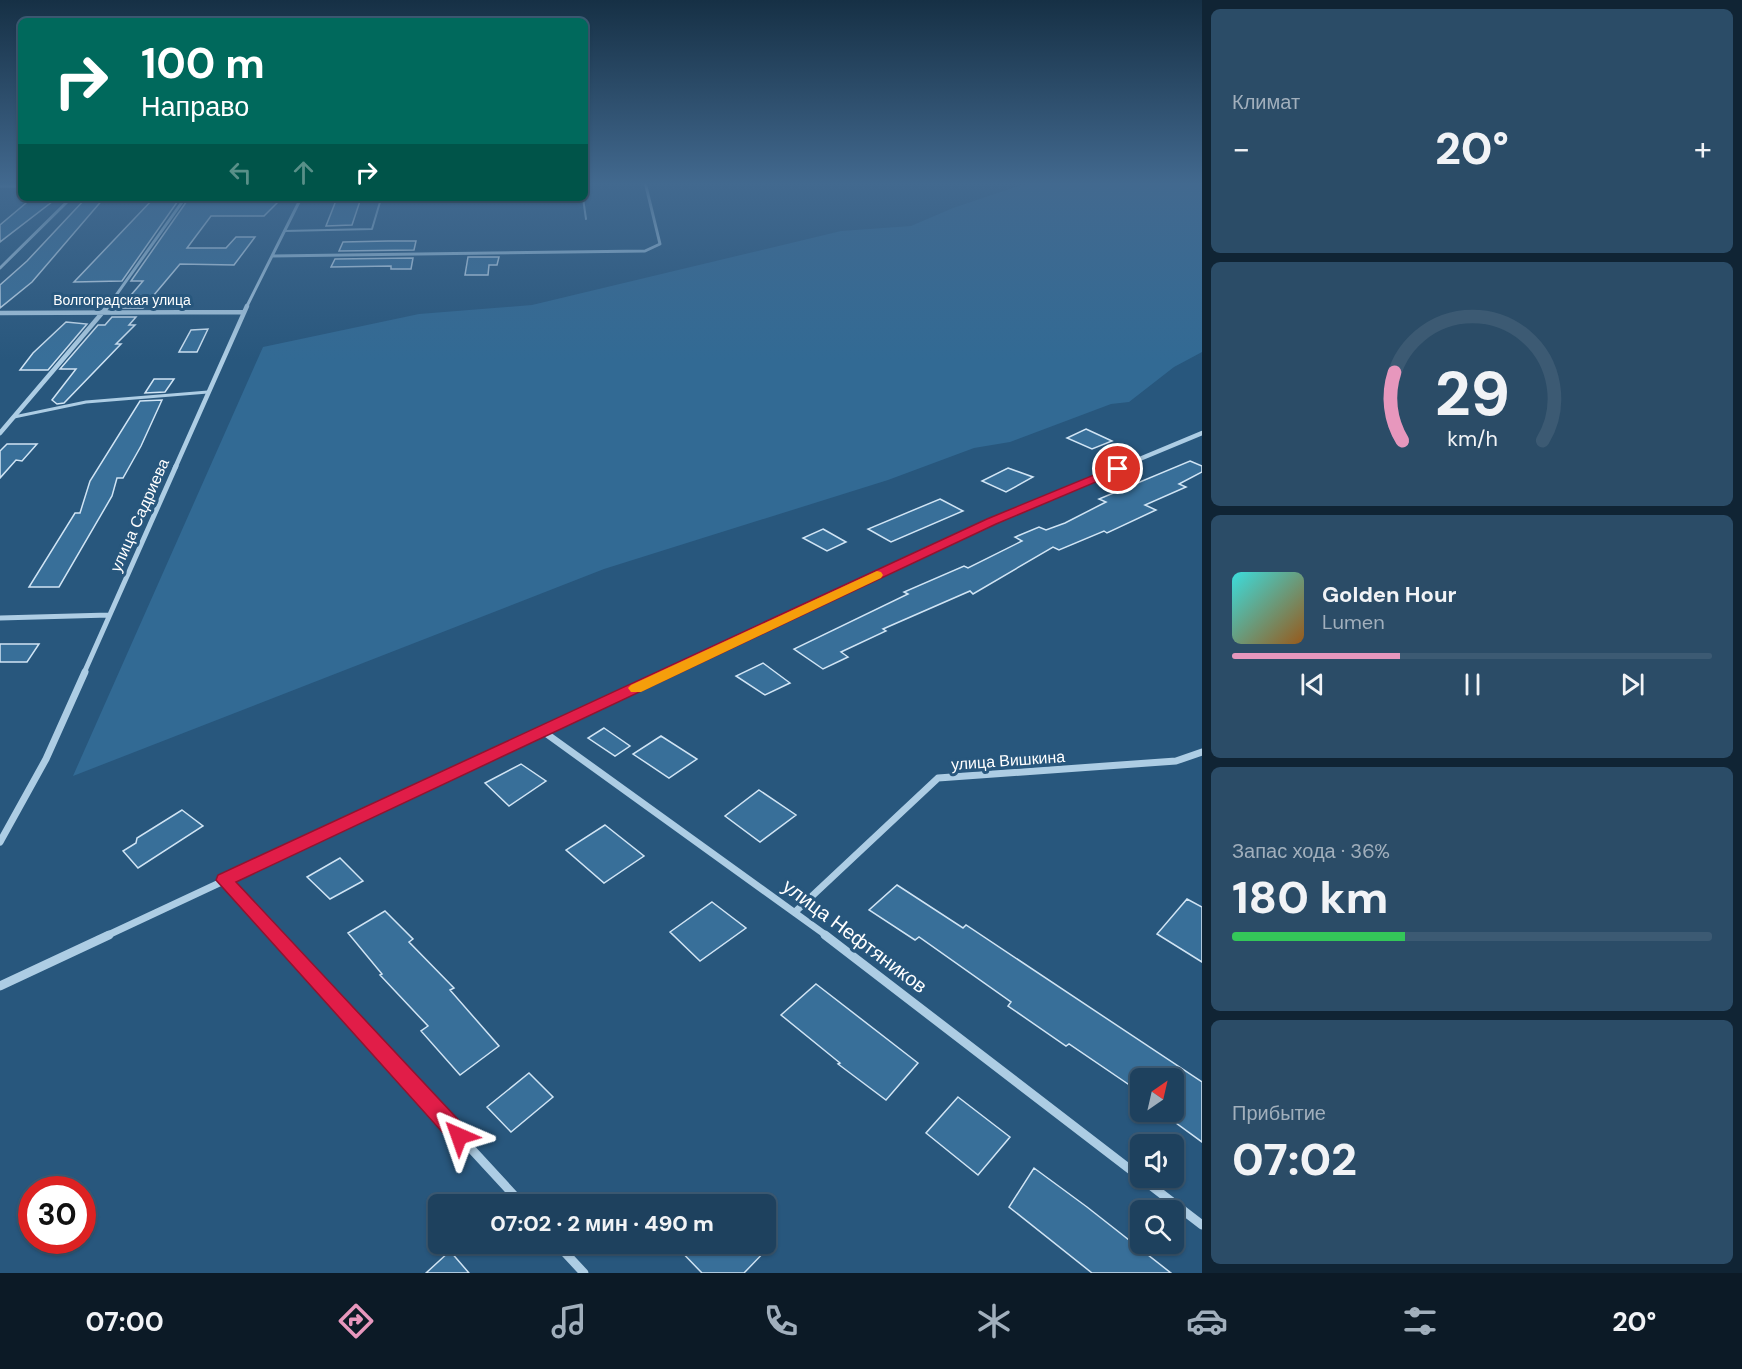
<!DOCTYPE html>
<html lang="ru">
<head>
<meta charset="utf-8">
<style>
  :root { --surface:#1e415e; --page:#2b4c67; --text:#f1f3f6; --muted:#a1afbc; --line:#3c5a73; --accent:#e797bd }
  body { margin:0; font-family:"DM Sans",sans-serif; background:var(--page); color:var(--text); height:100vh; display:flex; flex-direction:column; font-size:22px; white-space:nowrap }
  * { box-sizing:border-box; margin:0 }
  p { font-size:20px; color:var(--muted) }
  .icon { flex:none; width:33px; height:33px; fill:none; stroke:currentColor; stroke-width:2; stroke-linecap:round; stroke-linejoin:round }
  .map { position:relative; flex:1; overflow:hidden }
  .details { display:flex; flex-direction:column; gap:9px; padding:9px; background:#102434; width:540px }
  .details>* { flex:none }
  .hud { position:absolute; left:18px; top:18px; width:570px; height:183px; border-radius:9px; box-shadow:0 2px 4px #0004,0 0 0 2px var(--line); background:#00695c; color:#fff; overflow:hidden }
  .needle { width:39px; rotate:34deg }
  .fabs { position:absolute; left:1130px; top:1068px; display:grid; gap:12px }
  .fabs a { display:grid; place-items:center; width:54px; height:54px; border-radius:9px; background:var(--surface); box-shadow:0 2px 4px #0004,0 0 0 2px var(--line); font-size:30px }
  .speed { position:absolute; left:18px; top:1176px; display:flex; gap:12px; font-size:30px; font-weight:700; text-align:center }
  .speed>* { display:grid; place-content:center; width:78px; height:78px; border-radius:50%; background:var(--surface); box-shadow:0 2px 4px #0004,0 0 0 2px var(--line); line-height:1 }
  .speed .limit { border:9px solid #d22; background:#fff; color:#111 }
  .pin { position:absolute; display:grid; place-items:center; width:51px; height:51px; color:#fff; margin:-26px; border:3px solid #fff; border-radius:50%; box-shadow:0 2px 6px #0007 }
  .me { position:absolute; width:66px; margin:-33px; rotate:317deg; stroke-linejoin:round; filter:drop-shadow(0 0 4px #0008) }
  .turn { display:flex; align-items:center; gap:21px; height:126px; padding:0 24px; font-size:27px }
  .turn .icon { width:78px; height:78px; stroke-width:2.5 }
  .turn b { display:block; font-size:42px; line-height:51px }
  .lanes { display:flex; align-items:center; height:57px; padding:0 24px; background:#0003; justify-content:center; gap:30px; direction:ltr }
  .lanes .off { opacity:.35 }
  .big { font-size:45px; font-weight:800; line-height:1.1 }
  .details .tile { flex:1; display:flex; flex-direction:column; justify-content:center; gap:9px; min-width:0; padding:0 21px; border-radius:9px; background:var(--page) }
  .details .dial { align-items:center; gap:0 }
  .dial svg { height:156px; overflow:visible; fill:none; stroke:var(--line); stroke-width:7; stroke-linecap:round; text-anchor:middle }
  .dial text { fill:var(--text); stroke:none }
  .song { display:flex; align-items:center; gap:18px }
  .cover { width:72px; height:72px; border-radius:9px; background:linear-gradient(135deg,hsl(180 70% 55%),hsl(30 70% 35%)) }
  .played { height:6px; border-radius:3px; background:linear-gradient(90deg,var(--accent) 35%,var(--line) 35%) }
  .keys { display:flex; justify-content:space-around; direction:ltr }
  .heat { display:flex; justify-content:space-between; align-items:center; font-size:33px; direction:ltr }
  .charge { height:9px; border-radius:4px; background:linear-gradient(90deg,#34c759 36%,var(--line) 0) }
  .trip { position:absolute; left:428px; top:1194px; width:348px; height:60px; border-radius:9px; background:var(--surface); box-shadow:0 2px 4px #0004,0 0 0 2px var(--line); font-weight:800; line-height:60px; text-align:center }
  .tab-bar { display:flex; height:96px; justify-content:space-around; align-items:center; background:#0c1a26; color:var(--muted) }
  .tab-bar .icon { width:42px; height:42px }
  .tab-bar .on { color:var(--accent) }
  .tab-bar b { font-size:27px; color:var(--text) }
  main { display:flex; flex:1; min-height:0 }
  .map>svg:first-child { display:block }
  .green { fill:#326a94 }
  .building { fill:#386f99; stroke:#d0e4f4; stroke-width:1.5 }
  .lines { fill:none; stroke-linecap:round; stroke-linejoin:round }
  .lane-far1 { stroke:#adcde4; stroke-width:2 }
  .lane { stroke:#adcde4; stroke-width:3 }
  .street-far4 { stroke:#adcde4; stroke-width:3 }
  .street-far3 { stroke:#adcde4; stroke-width:4.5 }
  .street-far2 { stroke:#adcde4; stroke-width:5 }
  .street-far1 { stroke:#adcde4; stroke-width:7 }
  .street { stroke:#adcde4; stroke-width:9 }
  .route { fill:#e11d48; stroke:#92132f; stroke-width:1.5 }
  .slow { fill:#f59e0b }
  .labels { text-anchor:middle; stroke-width:6; stroke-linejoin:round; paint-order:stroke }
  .far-street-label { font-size:14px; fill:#fff; stroke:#28577d }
  .street-label { font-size:16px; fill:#fff; stroke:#28577d }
  .near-street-label { font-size:20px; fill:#fff; stroke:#28577d }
</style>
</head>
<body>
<main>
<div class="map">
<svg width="1202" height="1273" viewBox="0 0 1202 1273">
  <rect width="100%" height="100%" fill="#28577d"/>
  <path class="green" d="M 1031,182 L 1202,182 L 1202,352 L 1174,367 L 1129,402 L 1111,404 L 1010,442 L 974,448 L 888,480 L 604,569 L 73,776 L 263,347 L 419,314 L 532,305 L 841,231 L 911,226 L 953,208 Z"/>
  <path class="building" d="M 32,198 L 57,198 L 0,242 L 0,225 Z
    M 86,198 L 104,198 L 32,282 L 0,308 L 0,285 L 27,261 Z
    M 154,198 L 180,198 L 122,281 L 74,282 Z
    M 189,198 L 282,198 L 264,216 L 211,216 L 187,248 L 226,248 L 236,237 L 255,237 L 234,265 L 180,264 L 143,308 L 120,308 L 143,281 L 131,281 Z
    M 337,198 L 361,198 L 352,225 L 326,226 Z
    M 388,241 L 416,241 L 414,250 L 339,251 L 343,242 Z
    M 468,257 L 499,257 L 497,265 L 489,265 L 488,275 L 465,275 Z
    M 413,258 L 411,269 L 391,269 L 391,266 L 331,267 L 335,259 Z
    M 112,317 L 136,317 L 129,325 L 135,325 L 116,344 L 121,344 L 64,403 L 57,404 L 52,400 L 76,369 L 60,369 L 98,325 L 105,325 Z
    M 66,322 L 87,324 L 48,370 L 20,370 L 33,353 Z
    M 208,329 L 197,352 L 179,352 L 191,330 Z
    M 154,379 L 174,379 L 165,392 L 145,393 Z
    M 162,400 L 141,446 L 123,478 L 117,478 L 112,496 L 59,587 L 29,587 L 75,513 L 80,513 L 90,481 L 140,401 Z
    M 1086,429 L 1112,441 L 1092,449 L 1067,438 Z
    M 7,444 L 37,444 L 22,461 L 16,460 L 0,478 L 0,451 Z
    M 1190,461 L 1202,466 L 1202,472 L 1179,484 L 1186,487 L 1145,505 L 1156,510 L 1107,533 L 1104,531 L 1059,550 L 1053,547 L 973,594 L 970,591 L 883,629 L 886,631 L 841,652 L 848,657 L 823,669 L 794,649 L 908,594 L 904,592 L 964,566 L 968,568 L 1022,541 L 1015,537 L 1039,527 L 1046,530 L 1065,523 L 1106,502 L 1099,499 Z
    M 1008,468 L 1033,477 L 1006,492 L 982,481 Z
    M 940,499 L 963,511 L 891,542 L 868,529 Z
    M 823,529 L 846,542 L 827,551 L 803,538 Z
    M 0,644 L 39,644 L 27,662 L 0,662 Z
    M 763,663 L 790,683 L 765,695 L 736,676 Z
    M 604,728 L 630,746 L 615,756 L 588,738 Z
    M 661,736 L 697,759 L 669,778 L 633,754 Z
    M 521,764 L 546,781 L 509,806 L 485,783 Z
    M 759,790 L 796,815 L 760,842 L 725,816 Z
    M 182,810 L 203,826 L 138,868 L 123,851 L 136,843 L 137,838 Z
    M 605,825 L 644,856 L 604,883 L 566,850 Z
    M 340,858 L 363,881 L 330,899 L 307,877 Z
    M 897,885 L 963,928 L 966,925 L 1202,1082 L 1202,1142 L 1161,1112 L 1173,1112 L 1173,1078 L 1137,1078 L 1131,1086 L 1069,1044 L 1066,1046 L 1008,1006 L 1011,1002 L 919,937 L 915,940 L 869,910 Z
    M 1187,899 L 1202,907 L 1202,962 L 1157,934 Z
    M 712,902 L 746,928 L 700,961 L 670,932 Z
    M 385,911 L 413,939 L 409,942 L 454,988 L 450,990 L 499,1046 L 460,1075 L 421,1031 L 428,1026 L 380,975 L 382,974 L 348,933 Z
    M 816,984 L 918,1063 L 886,1100 L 838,1064 L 840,1063 L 781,1015 Z
    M 529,1073 L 553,1097 L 511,1132 L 487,1107 Z
    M 958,1097 L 1010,1137 L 978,1175 L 926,1133 Z
    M 1034,1168 L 1087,1207 L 1171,1273 L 1092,1273 L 1009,1207 Z
    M 674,1244 L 772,1244 L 744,1273 L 702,1273 Z
    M 450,1251 L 469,1273 L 426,1273 Z"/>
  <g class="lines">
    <path class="lane-far1" d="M 478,200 L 583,198 L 586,219
      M 284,231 L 372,229 L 380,202 L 478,200 L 479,198"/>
    <path class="lane" d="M 14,417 L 86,402 L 208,392"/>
    <path class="street-far4" d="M 0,186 L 21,186
      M 272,256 L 645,251 L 660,244 L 645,182
      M 0,268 L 71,198
      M 107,308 L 185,198
      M 246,308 L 301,198"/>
    <path class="street-far3" d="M 0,313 L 244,312
      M 0,433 L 108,306
      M 175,468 L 247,306
      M 1118,468 L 1202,433"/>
    <path class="street-far2" d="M 0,618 L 109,615
      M 84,673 L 176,466
      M 667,673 L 991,521 L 1122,466"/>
    <path class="street-far1" d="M 544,732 L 827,936
      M 0,842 L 46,759 L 85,672
      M 224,880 L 276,936
      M 795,912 L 938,778 L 1176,761 L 1202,752
      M 106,936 L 670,672"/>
    <path class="street" d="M 274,935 L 522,1204
      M 825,935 L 1140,1177
      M 0,986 L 109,935
      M 1141,1178 L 1202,1225
      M 557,1244 L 584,1273"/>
  </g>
  <linearGradient id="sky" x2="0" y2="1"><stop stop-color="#163045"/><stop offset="0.51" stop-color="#42698f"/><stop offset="1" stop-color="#42698f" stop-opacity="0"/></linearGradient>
  <rect width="1202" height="360" fill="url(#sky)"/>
  <path class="route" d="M 1118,465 L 1123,469 L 1122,471 L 996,524 L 236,882 L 467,1129 L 470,1136 L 467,1143 L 459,1146 L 452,1143 L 216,880 L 218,875 L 987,519 Z"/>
  <path class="slow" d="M 877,571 L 881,572 L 883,575 L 881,578 L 641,692 L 631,692 L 628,688 L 631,685 Z"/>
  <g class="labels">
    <g class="far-street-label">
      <text x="122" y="305">Волгоградская улица</text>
    </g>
    <g class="street-label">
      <text transform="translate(139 515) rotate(-66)" y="6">улица Садриева</text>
      <text transform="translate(1008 760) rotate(-4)" y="6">улица Вишкина</text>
    </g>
    <g class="near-street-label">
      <text transform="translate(855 936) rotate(37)" y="7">улица Нефтяников</text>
    </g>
  </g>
</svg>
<div class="fabs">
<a><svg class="needle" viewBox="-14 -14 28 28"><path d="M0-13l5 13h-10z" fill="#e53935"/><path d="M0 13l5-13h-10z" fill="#a1afbc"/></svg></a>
<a><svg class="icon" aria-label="sound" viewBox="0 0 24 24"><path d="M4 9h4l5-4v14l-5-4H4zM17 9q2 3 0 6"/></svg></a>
<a><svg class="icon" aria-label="search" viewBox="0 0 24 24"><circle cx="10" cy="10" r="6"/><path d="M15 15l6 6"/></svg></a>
</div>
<div class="speed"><div class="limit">30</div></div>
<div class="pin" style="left:1118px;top:469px;background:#d93025"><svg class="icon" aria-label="arrive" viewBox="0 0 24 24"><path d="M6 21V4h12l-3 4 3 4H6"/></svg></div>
<svg class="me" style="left:459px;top:1136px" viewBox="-20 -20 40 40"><path d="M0-17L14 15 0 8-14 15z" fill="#e11d48" stroke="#fff" stroke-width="4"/></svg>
<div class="trip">07:02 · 2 мин · 490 m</div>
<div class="hud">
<div class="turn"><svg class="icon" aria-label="right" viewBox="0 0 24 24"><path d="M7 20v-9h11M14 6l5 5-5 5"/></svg><div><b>100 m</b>Направо</div></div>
<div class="lanes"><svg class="icon off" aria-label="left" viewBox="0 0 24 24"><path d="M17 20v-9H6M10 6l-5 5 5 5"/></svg><svg class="icon off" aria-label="ahead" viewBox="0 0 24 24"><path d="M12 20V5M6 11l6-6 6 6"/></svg><svg class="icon" aria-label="right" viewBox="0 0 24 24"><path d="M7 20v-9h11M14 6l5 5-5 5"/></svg></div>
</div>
</div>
<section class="details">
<div class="tile"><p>Климат</p>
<div class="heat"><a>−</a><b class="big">20°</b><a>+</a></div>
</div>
<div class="tile dial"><svg viewBox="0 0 100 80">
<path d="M14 69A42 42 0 1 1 86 69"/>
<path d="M14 69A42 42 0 0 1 10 34" stroke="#e797bd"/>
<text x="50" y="56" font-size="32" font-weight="700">29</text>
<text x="50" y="72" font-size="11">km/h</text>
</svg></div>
<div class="tile">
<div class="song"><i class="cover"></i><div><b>Golden Hour</b><p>Lumen</p></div></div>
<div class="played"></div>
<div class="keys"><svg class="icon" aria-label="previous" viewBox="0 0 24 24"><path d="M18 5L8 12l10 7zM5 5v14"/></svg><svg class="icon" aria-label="pause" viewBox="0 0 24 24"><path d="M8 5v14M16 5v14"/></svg><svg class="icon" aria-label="next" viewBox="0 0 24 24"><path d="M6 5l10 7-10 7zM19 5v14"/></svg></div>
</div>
<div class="tile"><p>Запас хода · 36%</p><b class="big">180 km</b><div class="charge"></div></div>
<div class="tile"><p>Прибытие</p><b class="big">07:02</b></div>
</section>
</main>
<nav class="tab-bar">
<b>07:00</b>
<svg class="icon on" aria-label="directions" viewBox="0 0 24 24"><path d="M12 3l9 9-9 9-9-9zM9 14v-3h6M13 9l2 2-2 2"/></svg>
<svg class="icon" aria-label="music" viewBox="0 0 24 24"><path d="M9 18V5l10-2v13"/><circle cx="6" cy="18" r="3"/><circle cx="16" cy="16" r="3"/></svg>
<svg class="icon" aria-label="phone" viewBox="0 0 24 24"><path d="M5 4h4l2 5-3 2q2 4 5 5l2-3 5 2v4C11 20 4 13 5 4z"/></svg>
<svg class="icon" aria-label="climate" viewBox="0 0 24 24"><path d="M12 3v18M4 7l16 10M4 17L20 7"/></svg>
<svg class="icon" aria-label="car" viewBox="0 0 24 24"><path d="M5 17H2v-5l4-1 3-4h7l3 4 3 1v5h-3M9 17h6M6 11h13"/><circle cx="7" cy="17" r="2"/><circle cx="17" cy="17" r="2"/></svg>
<svg class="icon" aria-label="filters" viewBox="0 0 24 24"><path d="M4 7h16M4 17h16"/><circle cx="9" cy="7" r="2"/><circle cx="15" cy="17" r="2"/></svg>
<b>20°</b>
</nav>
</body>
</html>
